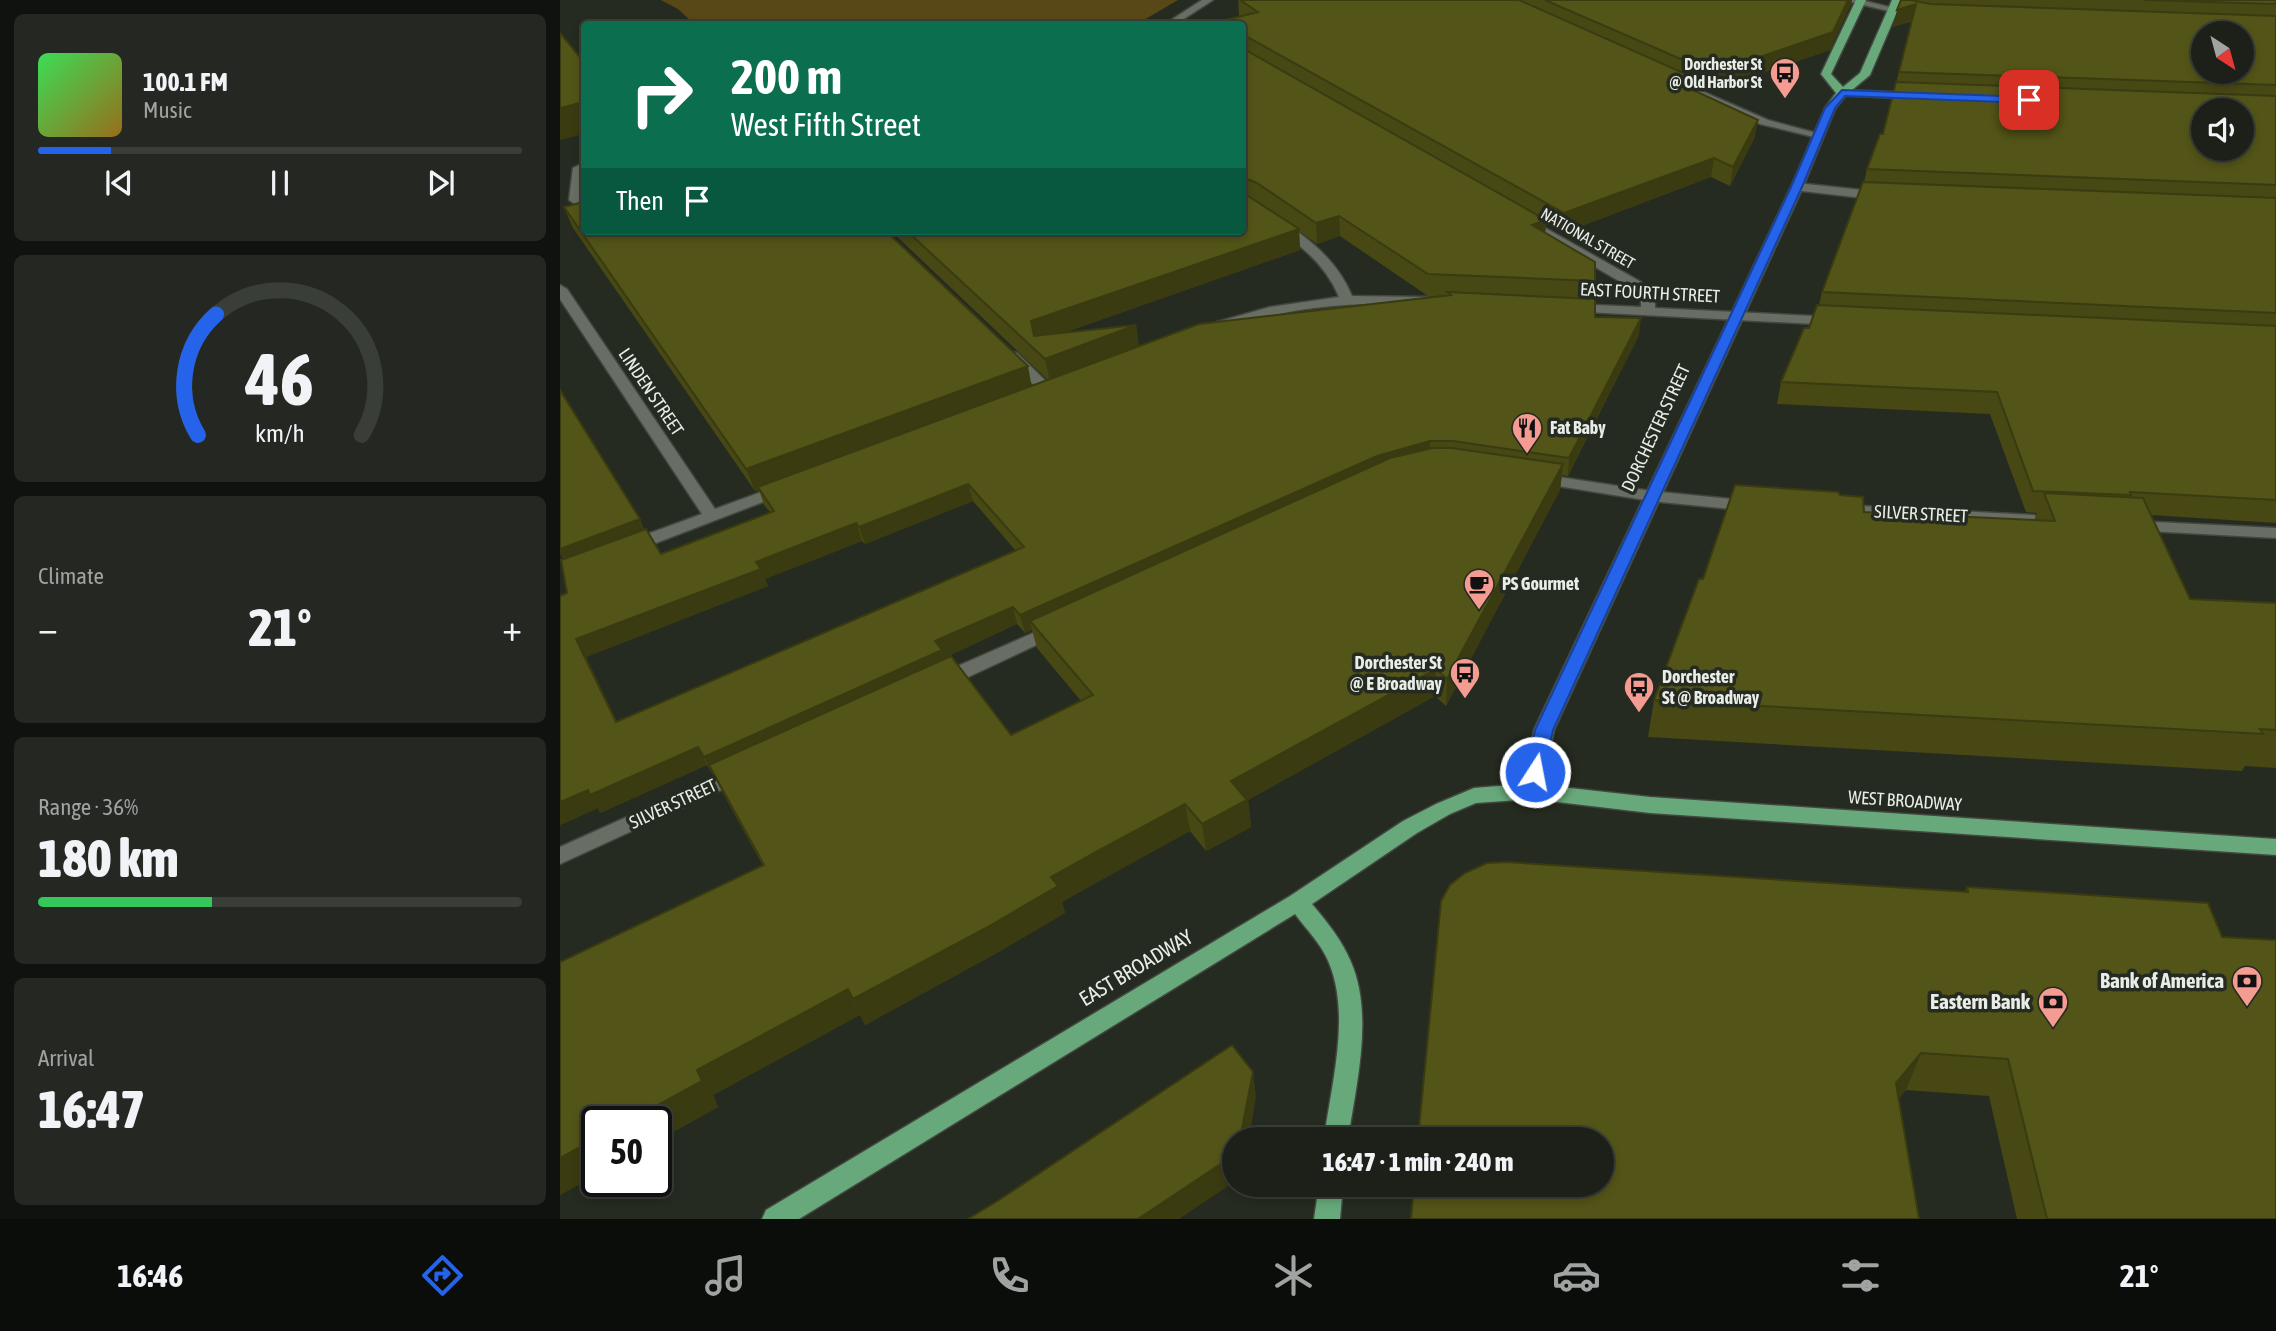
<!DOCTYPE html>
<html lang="en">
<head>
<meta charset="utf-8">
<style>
  :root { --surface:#1c2019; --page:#252822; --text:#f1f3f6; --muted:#a0a3a2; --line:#3a3e38; --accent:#2563eb }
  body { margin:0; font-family:"Asap Condensed",sans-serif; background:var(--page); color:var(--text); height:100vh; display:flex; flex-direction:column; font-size:26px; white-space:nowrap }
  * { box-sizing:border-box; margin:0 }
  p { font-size:23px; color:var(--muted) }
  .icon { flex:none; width:38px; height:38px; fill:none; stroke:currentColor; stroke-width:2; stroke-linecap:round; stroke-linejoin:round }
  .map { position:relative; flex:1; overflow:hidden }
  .details { display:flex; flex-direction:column; gap:14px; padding:14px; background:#0f120e; width:560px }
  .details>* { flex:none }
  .banner { position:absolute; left:21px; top:21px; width:665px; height:214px; border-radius:7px; box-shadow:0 4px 10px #0003,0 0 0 2px var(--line); background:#0b6e4f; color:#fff; overflow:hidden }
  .needle { width:46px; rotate:144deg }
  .tools { position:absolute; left:1631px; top:21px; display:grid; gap:14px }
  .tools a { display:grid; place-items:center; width:63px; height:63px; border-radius:50%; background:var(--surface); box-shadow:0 4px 10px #0003,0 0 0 2px var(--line); font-size:35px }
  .speed { position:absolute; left:21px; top:1106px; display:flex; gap:14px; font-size:35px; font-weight:700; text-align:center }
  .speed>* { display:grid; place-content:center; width:91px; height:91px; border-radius:50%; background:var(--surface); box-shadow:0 4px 10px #0003,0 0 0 2px var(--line); line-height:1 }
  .speed .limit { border:4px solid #111; border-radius:10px; background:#fff; color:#111 }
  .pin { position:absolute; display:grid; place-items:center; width:60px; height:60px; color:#fff; margin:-30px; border-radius:14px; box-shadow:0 4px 10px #0006 }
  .me { position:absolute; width:77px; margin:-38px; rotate:11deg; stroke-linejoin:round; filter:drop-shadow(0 0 5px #0008) }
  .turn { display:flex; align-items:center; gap:24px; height:147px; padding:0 35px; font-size:32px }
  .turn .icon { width:91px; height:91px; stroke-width:2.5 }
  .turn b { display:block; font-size:49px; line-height:60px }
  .then { display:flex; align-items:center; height:66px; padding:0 35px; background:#0003; gap:14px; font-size:26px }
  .big { font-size:52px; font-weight:800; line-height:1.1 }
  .details .widget { flex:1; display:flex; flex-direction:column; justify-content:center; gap:10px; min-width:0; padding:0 24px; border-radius:10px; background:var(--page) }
  .details .dial { align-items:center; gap:0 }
  .dial svg { height:182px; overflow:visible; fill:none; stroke:var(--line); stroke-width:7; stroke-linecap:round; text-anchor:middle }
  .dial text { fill:var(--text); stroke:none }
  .song { display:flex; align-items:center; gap:21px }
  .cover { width:84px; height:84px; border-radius:10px; background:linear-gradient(135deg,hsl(130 70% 55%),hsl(40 70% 35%)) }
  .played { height:7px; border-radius:4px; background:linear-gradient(90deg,var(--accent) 15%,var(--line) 15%) }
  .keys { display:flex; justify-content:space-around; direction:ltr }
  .heat { display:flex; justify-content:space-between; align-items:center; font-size:38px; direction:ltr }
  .charge { height:10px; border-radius:5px; background:linear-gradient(90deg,#34c759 36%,var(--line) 0) }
  .trip { position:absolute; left:662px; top:1127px; width:392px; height:70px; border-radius:35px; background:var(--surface); box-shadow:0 4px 10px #0003,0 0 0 2px var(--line); font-weight:800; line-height:70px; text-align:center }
  .tabs { display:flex; height:112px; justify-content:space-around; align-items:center; background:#0b0d0a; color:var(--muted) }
  .tabs .icon { width:49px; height:49px }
  .tabs .on { color:var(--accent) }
  .tabs b { font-size:32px; color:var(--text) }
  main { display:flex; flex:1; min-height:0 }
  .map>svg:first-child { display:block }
  .green { fill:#594817 }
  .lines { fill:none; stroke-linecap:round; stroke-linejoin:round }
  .minor-casing { stroke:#434740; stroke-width:3 }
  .major-casing { stroke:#434740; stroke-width:3 }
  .minor { fill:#686e63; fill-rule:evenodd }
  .major { fill:#67a97a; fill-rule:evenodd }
  .wall { fill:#474814; fill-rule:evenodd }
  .shaded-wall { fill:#3a3b10 }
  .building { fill:#535417; stroke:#3a3b10; stroke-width:2; fill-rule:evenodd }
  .route { fill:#2563eb; stroke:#184099; stroke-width:2 }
  .labels { text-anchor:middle; stroke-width:7; stroke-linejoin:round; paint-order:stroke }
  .far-poi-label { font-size:16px; font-weight:bold; fill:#e9ede7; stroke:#262b21; text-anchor:end }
  .far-street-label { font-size:16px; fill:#e9ede7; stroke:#262b21 }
  .street-label { font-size:18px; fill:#e9ede7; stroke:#262b21 }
  .poi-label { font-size:18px; font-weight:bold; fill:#e9ede7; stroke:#262b21; text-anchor:start }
  .near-street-label { font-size:21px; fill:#e9ede7; stroke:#262b21 }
  .near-poi-label { font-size:21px; font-weight:bold; fill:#e9ede7; stroke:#262b21; text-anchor:end }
</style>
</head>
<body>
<main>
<section class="details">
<div class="widget">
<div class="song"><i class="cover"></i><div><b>100.1 FM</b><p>Music</p></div></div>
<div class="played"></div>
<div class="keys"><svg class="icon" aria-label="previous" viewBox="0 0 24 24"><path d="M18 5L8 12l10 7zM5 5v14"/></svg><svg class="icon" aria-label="pause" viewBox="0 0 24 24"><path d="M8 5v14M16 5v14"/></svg><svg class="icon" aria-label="next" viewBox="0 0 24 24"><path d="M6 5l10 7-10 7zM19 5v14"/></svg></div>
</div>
<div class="widget dial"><svg viewBox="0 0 100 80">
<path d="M14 69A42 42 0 1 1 86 69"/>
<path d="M14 69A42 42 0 0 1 22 16" stroke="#2563eb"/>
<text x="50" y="56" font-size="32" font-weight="700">46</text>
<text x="50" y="72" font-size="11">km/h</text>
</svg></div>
<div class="widget"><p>Climate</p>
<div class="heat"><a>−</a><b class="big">21°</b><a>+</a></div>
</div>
<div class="widget"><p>Range · 36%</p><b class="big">180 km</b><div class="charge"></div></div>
<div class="widget"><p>Arrival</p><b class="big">16:47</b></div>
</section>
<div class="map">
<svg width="1716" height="1219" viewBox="0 0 1716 1219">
  <rect width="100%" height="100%" fill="#262b21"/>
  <path class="green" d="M 101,0 L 618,0 L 577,24 L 134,24 L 118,9 Z"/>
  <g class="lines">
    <g class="minor-casing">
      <path id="minor" d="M 642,0 L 653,0 L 616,24 L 605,24 Z
        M 1283,0 L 1301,0 L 1354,13 L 1349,16 Z
        M 1130,86 L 1208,120 L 1264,135 L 1258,138 L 1200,124 L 1126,91 L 1125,89 Z
        M 1282,90 L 1356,93 L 1361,96 L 1356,99 L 1278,95 L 1277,93 Z
        M 19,165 L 23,166 L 21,200 L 15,204 L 9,200 L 13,168 Z
        M 1237,183 L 1321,192 L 1327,196 L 1321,200 L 1233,190 L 1233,184 Z
        M 682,198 C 693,201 702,209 711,214 C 746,236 776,258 792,296 L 869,297 L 876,301 L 869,305 C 824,303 778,303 734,311 C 707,316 681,324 655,331 L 650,330 L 650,324 L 710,307 L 779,297 C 761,253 721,232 682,207 Z
        M 964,216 L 1081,282 L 1095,302 L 1095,308 L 1274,317 L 1281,321 L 1274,325 L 1007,311 L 1005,308 L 1012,304 L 1081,307 L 1081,302 L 1071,288 L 960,223 L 960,217 Z
        M 0,285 L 7,289 L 155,509 L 223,484 L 229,486 L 231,489 L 229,492 L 75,551 L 63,551 L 61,547 L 63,543 L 142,514 L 0,299 Z
        M 452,352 L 457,353 L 492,387 L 494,390 L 492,393 L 482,393 L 447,359 L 447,353 Z
        M 979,474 L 1091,491 L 1191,501 L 1199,506 L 1191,511 L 1091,501 L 973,482 L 971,479 L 973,476 Z
        M 1282,505 L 1474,515 L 1482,520 L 1474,525 L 1276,514 L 1274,510 Z
        M 1575,521 L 1716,528 L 1716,538 L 1569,530 L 1567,526 Z
        M 496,623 L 502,625 L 505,629 L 502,633 L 389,686 L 375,686 L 373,681 L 375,676 Z
        M 178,767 L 185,769 L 188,774 L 185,779 L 0,864 L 0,847 Z"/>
    </g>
    <g class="major-casing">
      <path id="major" d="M 1296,0 L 1306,0 L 1271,74 L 1283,87 L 1300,73 L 1332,0 L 1342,0 L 1310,75 L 1286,95 L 1275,109 L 1243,187 L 994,730 L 983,785 L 1090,797 L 1716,839 L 1716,855 L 1090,813 L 972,799 L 916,803 L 890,814 L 857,833 L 752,904 C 767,922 782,940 791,962 C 814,1015 796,1085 788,1139 L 764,1139 C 771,1085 791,1016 769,963 C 762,945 747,930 735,914 L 239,1219 L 202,1219 L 206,1210 L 730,896 L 843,821 L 876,804 L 914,788 L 963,784 L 974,730 L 1231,187 L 1265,108 L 1276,93 L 1261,74 Z
        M 759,1185 L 783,1185 L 780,1219 L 754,1219 Z"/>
    </g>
    <use href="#minor" class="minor"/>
    <use href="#major" class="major"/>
  </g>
  <path class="wall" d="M 678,0 L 1292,0 L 1291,4 L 1270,50 L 1150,91 L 1136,85 L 1135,92 L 1198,120 L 1194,139 L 1170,186 L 1151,177 L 1003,233 L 986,224 L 985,233 L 1035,281 L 1034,299 L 1035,317 L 1079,335 L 1008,476 L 1002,475 L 1000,490 L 886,706 L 875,696 L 688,800 L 691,827 L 646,851 L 630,831 L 542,879 L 502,902 L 505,913 L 435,954 L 305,1025 L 300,1015 L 153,1095 L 158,1107 L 0,1195 L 0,962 L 203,866 L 153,775 L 147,765 L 40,813 L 38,808 L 0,825 L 0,596 L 7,593 L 3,559 L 0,553 L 0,390 L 80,519 L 84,529 L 101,554 L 210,512 L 204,505 L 199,490 L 195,491 L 13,228 L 4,207 L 472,386 L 488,380 L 331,231 L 682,231 L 682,24 L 679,16 ZM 739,231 L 757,244 L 780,236 L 868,296 L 879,296 L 579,346 L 576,325 L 503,333 L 740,250 ZM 413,501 L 456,551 L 57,722 L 26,657 L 208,586 L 205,579 L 302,541 L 305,544 ZM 457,624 L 465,633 L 472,630 L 477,648 L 521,701 L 451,735 L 384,658 Z
    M 1341,0 L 1716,0 L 1716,523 L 1591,515 L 1630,599 L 1716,603 L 1716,768 L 1685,766 L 1682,771 L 1088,737 L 1094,700 L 1143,579 L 1280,495 L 1304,512 L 1474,520 L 1477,513 L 1466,512 L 1430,414 L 1217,404 L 1221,382 L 1259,305 L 1262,292 L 1304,182 L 1307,169 L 1323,134 L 1352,21 L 1333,27 Z
    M 1407,887 L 1662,937 L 1716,1219 L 1457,1219 L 1429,1096 L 1346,1090 L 1339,1098 L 851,1219 L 1405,891 Z"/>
  <path class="shaded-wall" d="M 1288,0 L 1292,0 L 1291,4 L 1270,50 L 1150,91 L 1153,73 Z
    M 1356,4 L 1352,20 L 1333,27 L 1337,10 Z
    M 1137,79 L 1134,97 L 1120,84 Z
    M 24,102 L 24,134 L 0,140 L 0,108 Z
    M 1198,120 L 1194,139 L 1170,186 L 1173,167 Z
    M 1154,158 L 1151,177 L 1003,233 L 1004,213 Z
    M 779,216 L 780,236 L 757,244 L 756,223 Z
    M 986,220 L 985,240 L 972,225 Z
    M 739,229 L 740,250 L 475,343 L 471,321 Z
    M 1081,318 L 1079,335 L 1008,476 L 1009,458 Z
    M 576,325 L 579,347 L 490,381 L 485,359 Z
    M 468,366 L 472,388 L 198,487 L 199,490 L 195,491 L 186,469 Z
    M 870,441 L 870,458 L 470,621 L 472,630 L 465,633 L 460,615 L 817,456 Z
    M 1003,464 L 1000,490 L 886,706 L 887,679 Z
    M 408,484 L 413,501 L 305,544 L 299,527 Z
    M 80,519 L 85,532 L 5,562 L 0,553 L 0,549 Z
    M 296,523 L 302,541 L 205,579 L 208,586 L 26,657 L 66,740 L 16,639 L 196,562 Z
    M 453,607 L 457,624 L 384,658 L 388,668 L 149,765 L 153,775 L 144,757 L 375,641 Z
    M 876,669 L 875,696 L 688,800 L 691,827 L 646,851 L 642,824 L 671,781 Z
    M 138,747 L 147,765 L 40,813 L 38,808 L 0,825 L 0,802 L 28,790 Z
    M 625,804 L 630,831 L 502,902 L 505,913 L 435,954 L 305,1025 L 293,999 L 491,877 Z
    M 288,989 L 300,1015 L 153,1095 L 158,1107 L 96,1141 L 96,1122 L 67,1122 L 137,1070 Z
    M 1361,1053 L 1346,1090 L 1321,1120 L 1336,1083 Z
    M 693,1072 L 696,1097 L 689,1139 L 680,1139 Z
    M 37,1138 L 37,1174 L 0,1195 L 0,1158 Z
    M 674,1155 L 674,1182 L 619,1219 L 578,1219 Z"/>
  <path class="building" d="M 680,0 L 959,0 L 1137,79 L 1120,84 L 1198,120 L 1173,167 L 1154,158 L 1004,213 L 682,34 L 682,24 L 649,24 L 698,12 Z
    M 985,0 L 1288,0 L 1273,32 L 1153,73 Z
    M 1341,0 L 1351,0 L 1370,4 L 1716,16 L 1716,85 L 1339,72 L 1356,4 L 1337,10 ZM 1643,33 L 1682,33 L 1682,72 L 1643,72 Z
    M 1584,0 L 1716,0 L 1716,4 Z
    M 0,33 L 24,62 L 24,102 L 0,108 Z
    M 682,48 L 986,220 L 972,225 L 1035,262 L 1035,281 L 868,274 L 779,216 L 756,223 L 697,183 L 682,177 Z
    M 1336,82 L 1716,96 L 1716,185 L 1307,169 L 1320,134 L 1323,134 ZM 1643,110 L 1682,110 L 1682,149 L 1643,149 Z
    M 1303,182 L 1716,198 L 1716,313 L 1262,292 Z
    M 682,192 L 739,229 L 471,321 L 474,336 L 576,325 L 485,359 L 347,231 L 682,231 Z
    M 24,202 L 24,231 L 326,231 L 468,366 L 186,469 L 4,207 Z
    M 887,292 L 1035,299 L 1035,317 L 1081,318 L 1009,458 L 893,441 L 870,441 L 817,456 L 460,615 L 453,607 L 375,641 L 382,650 L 144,757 L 138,747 L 30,795 L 28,790 L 0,802 L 0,596 L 7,593 L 1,560 L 86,529 L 101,554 L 214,511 L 198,487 L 639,324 L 891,295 ZM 408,484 L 464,547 L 56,722 L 16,639 L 201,569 L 196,562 L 296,523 L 299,527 Z
    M 1257,305 L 1716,326 L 1716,500 L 1570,492 L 1571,495 L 1473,491 L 1437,392 L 1221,382 L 1244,328 L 1249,328 Z
    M 0,390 L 80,519 L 0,549 Z
    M 872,448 L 892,448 L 1003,464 L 887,679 L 876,669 L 671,781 L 687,800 L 642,824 L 625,804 L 536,852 L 491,877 L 498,886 L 426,928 L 293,999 L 288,989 L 137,1070 L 142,1081 L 67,1122 L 37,1122 L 37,1138 L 0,1158 L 0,962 L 204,865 L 149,765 L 391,656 L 451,735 L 533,695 L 470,621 L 830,458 Z
    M 1175,485 L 1278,492 L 1280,495 L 1303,497 L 1304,512 L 1495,521 L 1484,493 L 1583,498 L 1630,599 L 1716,603 L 1716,730 L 1700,729 L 1703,734 L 1094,700 L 1139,579 L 1143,579 Z
    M 946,862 L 1408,892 L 1407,887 L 1648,903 L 1662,937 L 1716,940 L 1716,1219 L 1487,1219 L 1448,1059 L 1361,1053 L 1336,1083 L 1359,1219 L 851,1219 L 854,1185 L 1041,1185 L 1041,1139 L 858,1139 L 881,901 L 890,885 L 905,873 L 927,863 Z
    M 672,1045 L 693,1072 L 680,1139 L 674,1139 L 674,1155 L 578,1219 L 408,1219 L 439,1200 Z"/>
  <path class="route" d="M 1282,90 L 1469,97 L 1474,100 L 1469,103 L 1285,96 L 1275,108 L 1242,187 L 993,730 L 984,772 L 982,776 L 969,776 L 966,772 L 975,730 L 1231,187 L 1265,108 Z"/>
  <defs>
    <g id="bus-pin" transform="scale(1.575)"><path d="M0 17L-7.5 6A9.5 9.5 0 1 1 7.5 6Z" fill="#f59c92" stroke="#262b21"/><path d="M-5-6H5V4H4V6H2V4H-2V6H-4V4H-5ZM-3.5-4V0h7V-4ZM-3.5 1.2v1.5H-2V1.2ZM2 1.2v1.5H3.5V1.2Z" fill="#111"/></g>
    <g id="restaurant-pin" transform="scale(1.575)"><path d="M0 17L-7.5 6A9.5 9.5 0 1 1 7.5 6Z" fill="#f59c92" stroke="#262b21"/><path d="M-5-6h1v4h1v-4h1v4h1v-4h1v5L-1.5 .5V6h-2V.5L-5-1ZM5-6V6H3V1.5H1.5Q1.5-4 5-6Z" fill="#111"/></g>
    <g id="cafe-pin" transform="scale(1.575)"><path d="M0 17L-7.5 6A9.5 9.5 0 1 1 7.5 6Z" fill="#f59c92" stroke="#262b21"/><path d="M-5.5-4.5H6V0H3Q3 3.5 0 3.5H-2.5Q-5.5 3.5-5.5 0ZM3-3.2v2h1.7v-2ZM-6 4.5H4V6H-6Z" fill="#111"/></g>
    <g id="bank-pin" transform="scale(1.575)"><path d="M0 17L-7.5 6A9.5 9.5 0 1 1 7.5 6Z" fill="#f59c92" stroke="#262b21"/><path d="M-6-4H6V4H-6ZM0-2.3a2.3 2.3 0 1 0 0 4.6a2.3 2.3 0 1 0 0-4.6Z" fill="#111"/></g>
  </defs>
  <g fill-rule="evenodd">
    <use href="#bus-pin" x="1225" y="73"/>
    <use href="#restaurant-pin" x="967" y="428"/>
    <use href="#cafe-pin" x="919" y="584"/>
    <use href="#bus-pin" x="905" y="673"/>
    <use href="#bus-pin" x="1079" y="687"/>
    <use href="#bank-pin" x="1687" y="981"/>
    <use href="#bank-pin" x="1493" y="1002"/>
  </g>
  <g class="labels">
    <g class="far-poi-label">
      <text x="1202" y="70">Dorchester St<tspan x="1202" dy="18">@ Old Harbor St</tspan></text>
    </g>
    <g class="far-street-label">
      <text transform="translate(1028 238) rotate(30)" y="6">NATIONAL STREET</text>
    </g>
    <g class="street-label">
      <text transform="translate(1090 293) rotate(3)" y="6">EAST FOURTH STREET</text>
      <text transform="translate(91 392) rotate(56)" y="6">LINDEN STREET</text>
      <text transform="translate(1096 428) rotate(-65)" y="6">DORCHESTER STREET</text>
      <text transform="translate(1361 514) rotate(3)" y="6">SILVER STREET</text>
      <text transform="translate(1345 801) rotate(4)" y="6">WEST BROADWAY</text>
      <text transform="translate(113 804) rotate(-25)" y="6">SILVER STREET</text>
    </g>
    <g class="poi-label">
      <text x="990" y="434">Fat Baby</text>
      <text x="942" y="590">PS Gourmet</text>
      <text x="882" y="669" text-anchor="end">Dorchester St<tspan x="882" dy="21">@ E Broadway</tspan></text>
      <text x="1102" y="683">Dorchester<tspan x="1102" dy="21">St @ Broadway</tspan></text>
    </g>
    <g class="near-street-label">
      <text transform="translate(576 968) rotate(-31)" y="7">EAST BROADWAY</text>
    </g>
    <g class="near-poi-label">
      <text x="1664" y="988">Bank of America</text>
      <text x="1470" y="1009">Eastern Bank</text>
    </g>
  </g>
</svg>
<div class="tools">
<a><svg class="needle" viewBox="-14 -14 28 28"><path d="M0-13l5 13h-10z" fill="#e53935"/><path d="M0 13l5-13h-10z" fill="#a0a3a2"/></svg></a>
<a><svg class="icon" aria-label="sound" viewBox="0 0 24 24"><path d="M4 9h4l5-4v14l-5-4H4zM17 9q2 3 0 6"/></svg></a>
</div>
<div class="speed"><div class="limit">50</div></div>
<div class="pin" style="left:1469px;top:100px;background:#d93025"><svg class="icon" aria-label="arrive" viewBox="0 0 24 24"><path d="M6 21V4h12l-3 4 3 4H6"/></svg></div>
<svg class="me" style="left:975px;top:772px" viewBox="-20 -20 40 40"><circle r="17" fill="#2563eb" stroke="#fff" stroke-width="3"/><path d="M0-11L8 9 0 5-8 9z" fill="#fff"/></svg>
<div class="trip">16:47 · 1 min · 240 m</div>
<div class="banner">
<div class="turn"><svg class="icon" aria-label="right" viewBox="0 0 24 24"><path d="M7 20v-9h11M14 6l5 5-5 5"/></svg><div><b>200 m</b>West Fifth Street</div></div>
<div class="then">Then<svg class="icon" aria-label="arrive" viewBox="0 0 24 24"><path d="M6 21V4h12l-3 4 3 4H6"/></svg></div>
</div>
</div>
</main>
<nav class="tabs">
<b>16:46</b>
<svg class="icon on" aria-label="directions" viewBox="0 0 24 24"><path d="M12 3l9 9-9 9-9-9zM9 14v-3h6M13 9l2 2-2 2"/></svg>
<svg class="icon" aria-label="music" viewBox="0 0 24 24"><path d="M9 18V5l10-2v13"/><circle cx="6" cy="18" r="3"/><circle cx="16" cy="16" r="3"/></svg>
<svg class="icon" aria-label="phone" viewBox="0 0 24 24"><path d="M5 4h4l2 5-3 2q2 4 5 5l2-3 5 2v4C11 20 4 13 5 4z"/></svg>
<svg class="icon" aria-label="climate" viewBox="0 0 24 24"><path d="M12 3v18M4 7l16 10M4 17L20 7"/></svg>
<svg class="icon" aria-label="car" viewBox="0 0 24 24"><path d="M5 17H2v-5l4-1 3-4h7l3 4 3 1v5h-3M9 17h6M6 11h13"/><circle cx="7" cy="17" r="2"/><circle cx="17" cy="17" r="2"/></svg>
<svg class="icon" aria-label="filters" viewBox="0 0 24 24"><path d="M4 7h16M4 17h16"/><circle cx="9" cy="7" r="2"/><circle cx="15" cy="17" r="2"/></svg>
<b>21°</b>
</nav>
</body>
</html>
